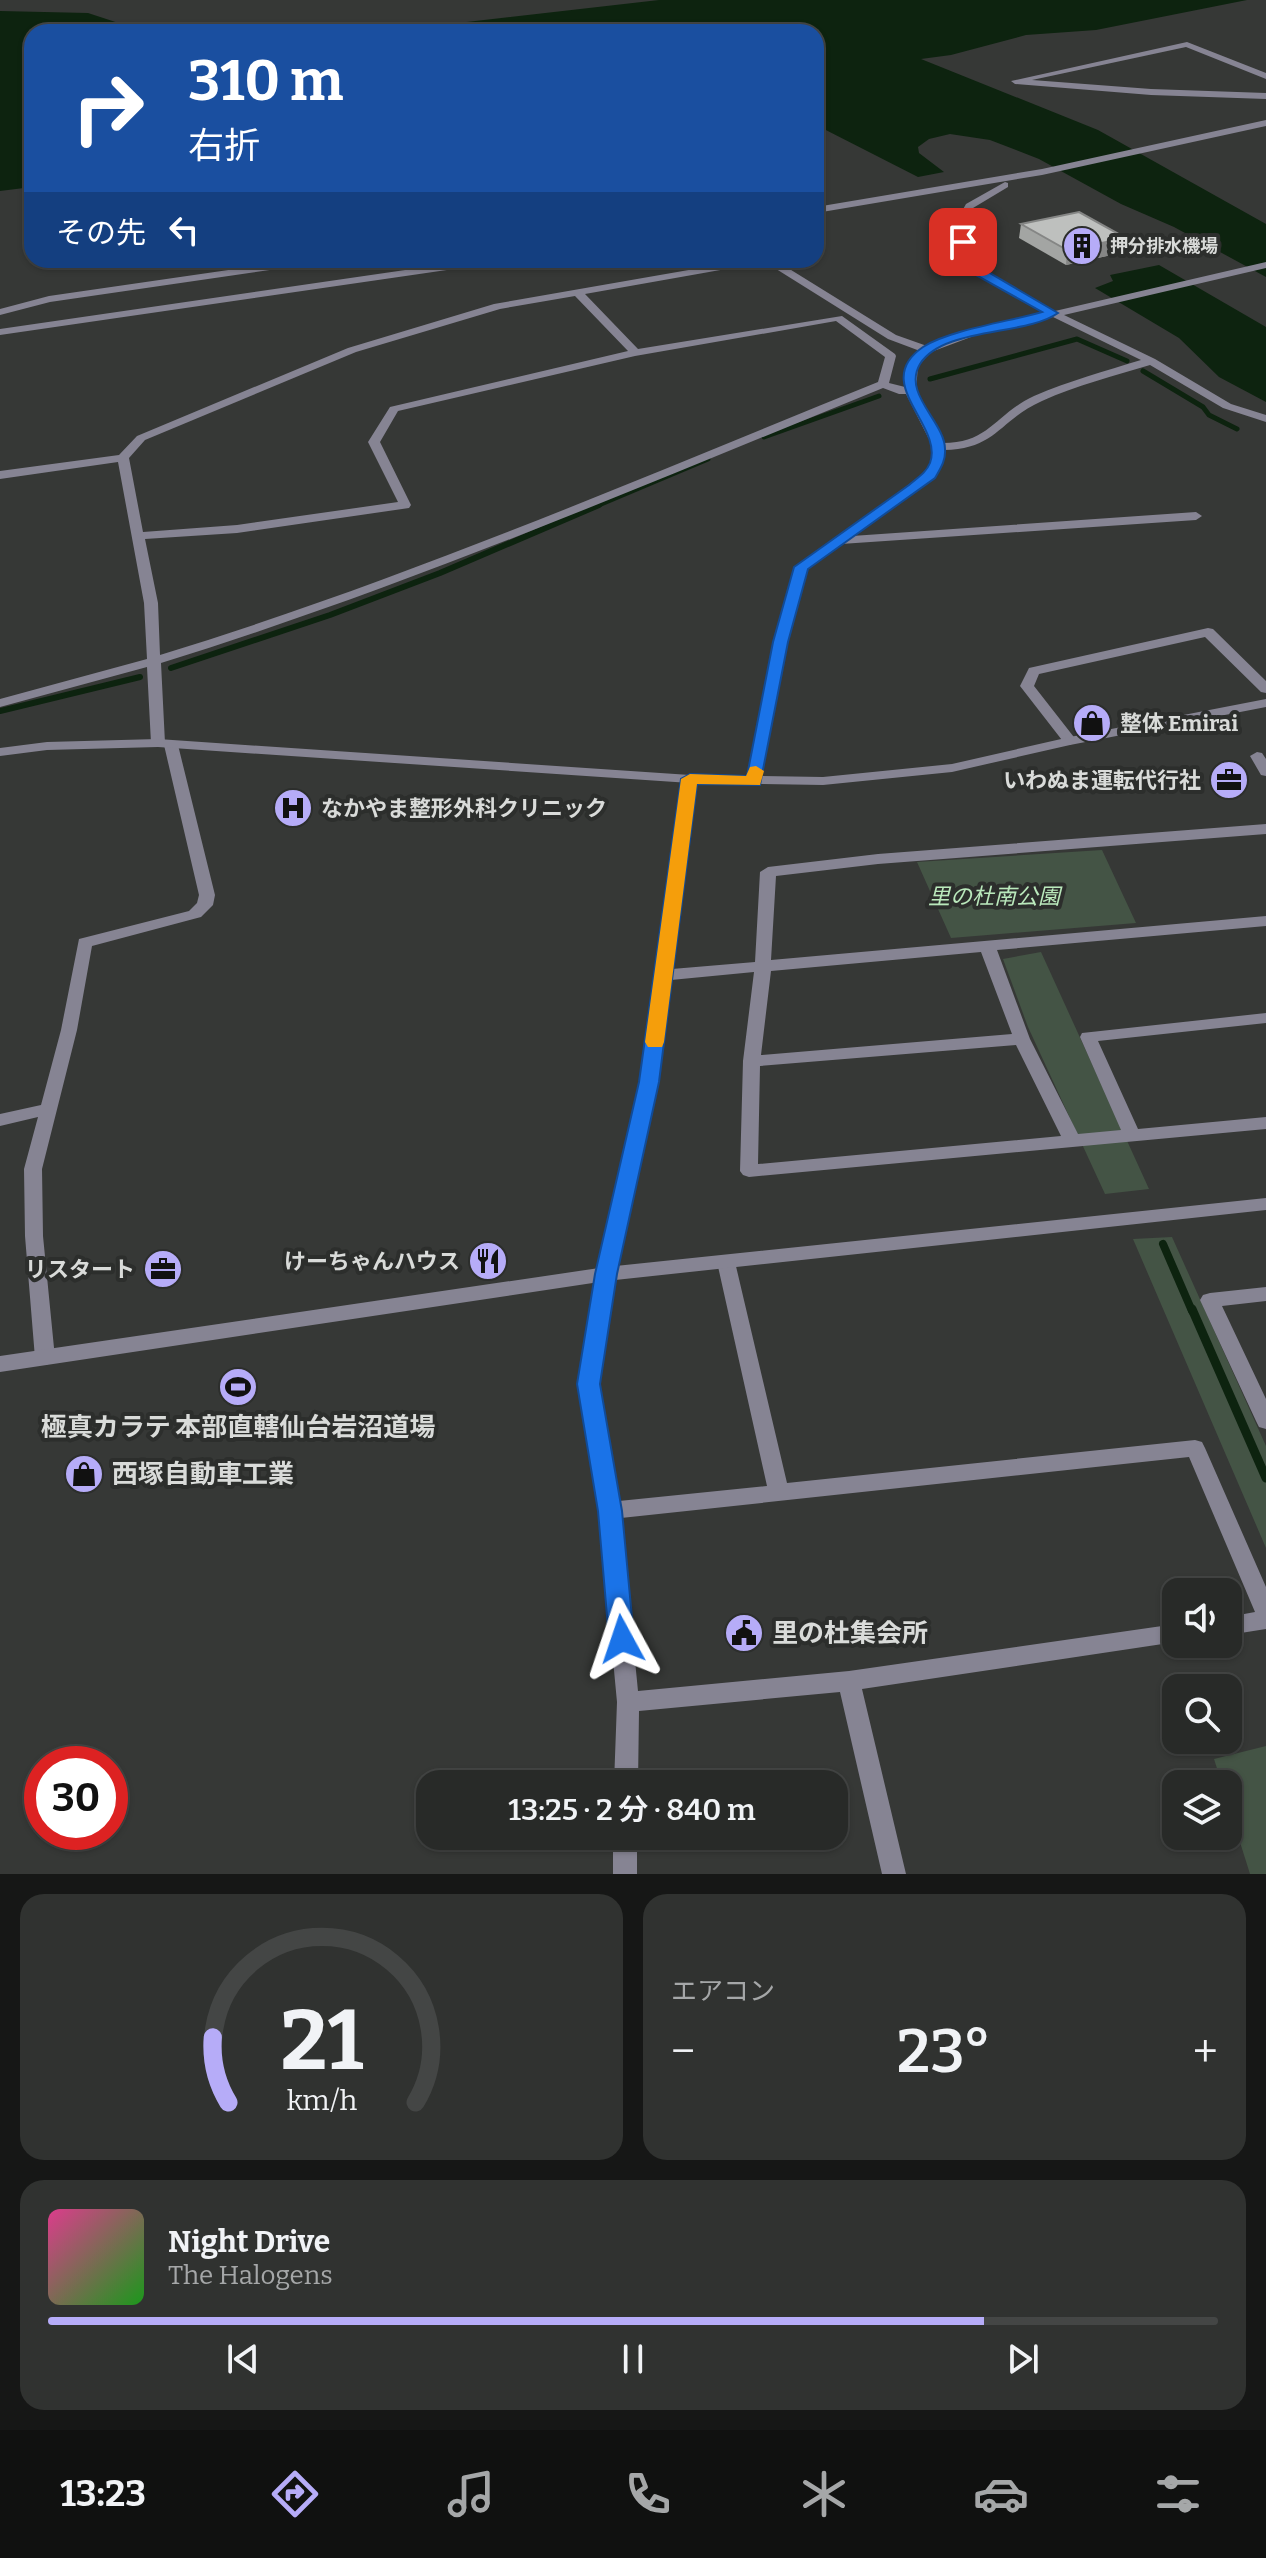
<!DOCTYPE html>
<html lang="ja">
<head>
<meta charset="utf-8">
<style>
  :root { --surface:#282a28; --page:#303230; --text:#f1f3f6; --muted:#a5a7a8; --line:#444645; --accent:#b6acf8 }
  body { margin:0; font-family:Bitter,"Noto Sans JP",serif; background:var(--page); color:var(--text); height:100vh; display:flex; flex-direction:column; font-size:30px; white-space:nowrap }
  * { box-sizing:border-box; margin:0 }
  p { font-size:26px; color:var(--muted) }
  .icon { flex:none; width:44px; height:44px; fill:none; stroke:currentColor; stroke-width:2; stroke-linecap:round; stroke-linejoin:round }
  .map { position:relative; height:1874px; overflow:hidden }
  .panel { display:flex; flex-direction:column; gap:20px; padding:20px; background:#161716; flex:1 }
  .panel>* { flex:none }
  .banner { position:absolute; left:24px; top:24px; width:800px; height:244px; border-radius:24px; box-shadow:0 2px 6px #0004,0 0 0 2px var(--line); background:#1a4fa0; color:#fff; overflow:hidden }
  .controls { position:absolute; left:1162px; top:1578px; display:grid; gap:16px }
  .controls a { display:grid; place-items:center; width:80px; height:80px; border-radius:16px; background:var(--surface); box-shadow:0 2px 6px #0004,0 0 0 2px var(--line); font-size:40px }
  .speed { position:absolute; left:24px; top:1746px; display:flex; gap:16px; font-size:40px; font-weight:700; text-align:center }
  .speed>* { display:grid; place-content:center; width:104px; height:104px; border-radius:50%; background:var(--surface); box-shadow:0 2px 6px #0004,0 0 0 2px var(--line); line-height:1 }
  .speed .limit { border:12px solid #d22; background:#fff; color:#111 }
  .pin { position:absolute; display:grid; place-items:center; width:68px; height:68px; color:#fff; margin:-34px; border-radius:16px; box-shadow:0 4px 12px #0006 }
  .me { position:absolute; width:88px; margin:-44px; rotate:355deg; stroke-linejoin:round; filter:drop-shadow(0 0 6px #0008) }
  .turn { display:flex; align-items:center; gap:28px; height:168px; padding:0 32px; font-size:36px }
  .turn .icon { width:104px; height:104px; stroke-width:2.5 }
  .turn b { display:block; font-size:56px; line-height:68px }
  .then { display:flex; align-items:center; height:76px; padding:0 32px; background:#0003; gap:16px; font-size:30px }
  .big { font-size:60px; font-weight:600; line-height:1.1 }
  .panel .widget { flex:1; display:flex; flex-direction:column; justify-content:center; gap:12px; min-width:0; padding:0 28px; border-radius:24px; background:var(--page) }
  .panel .dial { align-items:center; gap:0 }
  .dial svg { height:208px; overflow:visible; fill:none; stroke:var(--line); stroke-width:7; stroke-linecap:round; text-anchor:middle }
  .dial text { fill:var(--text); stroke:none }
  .song { display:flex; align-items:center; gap:24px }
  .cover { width:96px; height:96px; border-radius:12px; background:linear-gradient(135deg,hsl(330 70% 55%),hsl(120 70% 35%)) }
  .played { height:8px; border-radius:4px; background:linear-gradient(90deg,var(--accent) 80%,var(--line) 80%) }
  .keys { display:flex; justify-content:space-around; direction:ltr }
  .heat { display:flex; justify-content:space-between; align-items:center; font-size:44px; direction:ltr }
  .panel .tiles { flex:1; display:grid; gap:20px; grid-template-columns:1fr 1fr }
  .widget:last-child { grid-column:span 2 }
  .trip { position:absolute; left:416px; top:1770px; width:432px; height:80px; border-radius:24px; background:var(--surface); box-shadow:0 2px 6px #0004,0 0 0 2px var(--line); font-weight:600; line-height:80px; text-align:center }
  .dock { display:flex; height:128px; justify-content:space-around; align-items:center; background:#101110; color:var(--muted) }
  .dock .icon { width:56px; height:56px }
  .dock .selected { color:var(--accent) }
  .dock b { font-size:36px; color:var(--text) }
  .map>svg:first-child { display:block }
  .green { fill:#445445 }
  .water { fill:#0d230f }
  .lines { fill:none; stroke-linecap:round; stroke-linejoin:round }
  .stream-far3 { stroke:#0d230f; stroke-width:5 }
  .stream-far2 { stroke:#0d230f; stroke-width:6 }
  .stream-far1 { stroke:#0d230f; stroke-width:8 }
  .stream { stroke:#0d230f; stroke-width:9 }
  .minor { fill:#868493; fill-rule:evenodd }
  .tertiary { fill:#868493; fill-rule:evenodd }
  .wall { fill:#a3a5a3 }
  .shaded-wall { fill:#858685 }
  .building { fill:#bec0be; stroke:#858685; stroke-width:2 }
  .route { fill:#1a73e8; stroke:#114b97; stroke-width:2 }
  .slow { fill:#f59e0b }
  .labels { text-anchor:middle; stroke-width:8; stroke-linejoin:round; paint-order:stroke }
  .far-poi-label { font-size:18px; font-weight:bold; fill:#d9dbd9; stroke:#2c2e2c; text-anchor:start }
  .poi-label { font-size:22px; font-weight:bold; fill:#d9dbd9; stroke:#2c2e2c; text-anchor:end }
  .park-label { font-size:22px; font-style:italic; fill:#bae9bc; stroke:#2c2e2c }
  .near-poi-label { font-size:26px; font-weight:bold; fill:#d9dbd9; stroke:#2c2e2c; text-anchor:start }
</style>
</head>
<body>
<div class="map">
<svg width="1266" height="1874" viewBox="0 0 1266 1874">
  <rect width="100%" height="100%" fill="#363836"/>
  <path class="green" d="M 1102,850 L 1136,923 L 951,938 L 917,862 Z
    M 1041,952 L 1149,1189 L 1105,1194 L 1028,1027 L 1003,959 Z
    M 1172,1237 L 1266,1446 L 1266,1548 L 1133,1239 Z
    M 1266,1746 L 1266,1874 L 1250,1874 L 1228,1804 L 1228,1784 L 1222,1784 L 1214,1759 Z"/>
  <path class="water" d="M 659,0 L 1247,0 L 1096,30 L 1026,35 L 951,55 L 921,59 L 1098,130 L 1266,224 L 1266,277 L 1174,227 L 1121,204 L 1039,159 L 990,140 L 950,134 L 929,139 L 918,147 L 919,153 L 944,172 L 918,177 L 816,125 L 816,32 L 380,32 Z
    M 0,11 L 88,13 L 146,32 L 32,32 L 32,187 L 0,191 Z
    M 1159,265 L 1266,327 L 1266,402 L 1219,377 L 1179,338 L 1095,288 L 1113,281 L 1110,275 Z"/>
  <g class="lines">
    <path class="stream-far3" d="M 1143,371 L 1203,407 L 1209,415 L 1237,429
      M 930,379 L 1077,339 L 1127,361
      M 764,437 L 879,396
      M 594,507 L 708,459"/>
    <path class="stream-far2" d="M 171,668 L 330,615 L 440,573 L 599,505
      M 0,711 L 140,677"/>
    <path class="stream-far1" d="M 1163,1244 L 1192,1311"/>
    <path class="stream" d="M 1192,1309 L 1266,1478"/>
    <path class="minor" d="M 1187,42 L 1266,73 L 1266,79 L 1186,47 L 1032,80 L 1151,89 L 1266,93 L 1266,99 L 1151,95 L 1015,84 L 1011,81 Z
      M 1266,120 L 1266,126 L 1042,175 L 816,213 L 816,207 L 1042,169 Z
      M 1005,182 L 1008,183 L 1008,187 L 973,208 L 966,222 L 968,242 L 977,266 L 1055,311 L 1266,262 L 1266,268 L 1064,315 L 1155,359 L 1231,404 L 1266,415 L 1266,422 L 1223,408 L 1150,365 C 1114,376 1077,385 1042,401 C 999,420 997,449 944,450 L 943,462 L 934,478 L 852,536 L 1196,512 L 1202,516 L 1196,520 L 841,544 L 807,569 L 787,642 L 759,784 L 754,785 L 747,781 L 773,642 L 795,567 L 925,473 L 931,462 L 933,447 L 906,394 L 899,394 L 883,388 C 644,485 407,587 161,663 L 165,743 L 163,746 L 158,747 L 151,743 L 147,667 L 0,707 L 0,699 L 147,659 L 144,603 L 118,462 L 0,479 L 0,471 L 119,455 L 137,436 L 348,348 L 494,304 L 746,260 L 775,260 L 896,335 L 927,346 L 972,330 L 1044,313 L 969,270 L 958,242 L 956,222 L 966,204 ZM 765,262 L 888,339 L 920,351 L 908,365 L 905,387 L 889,383 L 896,356 L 895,354 L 842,316 L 638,349 L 585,294 ZM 575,296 L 628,351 L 390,407 L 368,442 L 398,502 L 237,525 L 143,532 L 129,458 L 145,440 L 356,352 L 500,309 ZM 1053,317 L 1141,360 C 1105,371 1069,381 1034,396 C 995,414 990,443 943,443 L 916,390 L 918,366 L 931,352 L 979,334 ZM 836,321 L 885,357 L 878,382 C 641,478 405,580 160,655 L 158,603 L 145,539 L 237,533 L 409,508 L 411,505 L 380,442 L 398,411 L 635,356 Z
      M 297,260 L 323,260 L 318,263 L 50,302 L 0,315 L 0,309 L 49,296 Z
      M 474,260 L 500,260 L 495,263 L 0,335 L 0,329 Z
      M 1208,628 L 1213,629 L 1266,681 L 1266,693 L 1261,692 L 1205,637 L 1039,674 L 1034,686 L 1077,741 L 1070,745 L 1065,744 L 1020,686 L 1029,668 Z
      M 171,741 L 178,745 L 215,895 L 213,905 L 201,917 L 92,946 L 77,1030 L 42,1169 L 43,1236 L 55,1358 L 52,1363 L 45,1365 L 38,1363 L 35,1358 L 25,1236 L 24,1169 L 38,1117 L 0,1126 L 0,1114 L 41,1105 L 61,1030 L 79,939 L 189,911 L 197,903 L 199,895 L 164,745 Z
      M 1257,752 L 1262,753 L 1266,759 L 1266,776 L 1261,775 L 1250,756 Z
      M 690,775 L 697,779 L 672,969 L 755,962 L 760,872 L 768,867 L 878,854 L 1266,824 L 1266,834 L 878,864 L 776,876 L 771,960 L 1266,916 L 1266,926 L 997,950 L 1030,1039 L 1078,1134 L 1121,1130 L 1080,1037 L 1082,1033 L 1266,1013 L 1266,1023 L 1098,1041 L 1138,1129 L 1266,1117 L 1266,1129 L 749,1177 L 743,1175 L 740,1171 L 743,1061 L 754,972 L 671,980 L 658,1082 L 615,1274 L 599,1384 L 619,1501 L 767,1486 L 717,1262 L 719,1257 L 726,1255 L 733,1257 L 735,1262 L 787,1483 L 1195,1440 L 1202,1442 L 1205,1448 L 1266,1587 L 1266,1629 L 1228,1635 L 1228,1617 L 1255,1612 L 1189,1457 L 621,1518 L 638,1691 L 849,1671 L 1176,1624 L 1176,1642 L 862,1689 L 906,1874 L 882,1874 L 840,1692 L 639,1711 L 638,1784 L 614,1784 L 617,1702 L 599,1511 L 579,1384 L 597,1274 L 640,1082 L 683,779 ZM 981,952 L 1012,1034 L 761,1055 L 771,971 ZM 1016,1045 L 1061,1136 L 758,1164 L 760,1066 Z
      M 1266,1287 L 1266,1301 L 1222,1306 L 1266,1399 L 1266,1429 L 1259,1427 L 1256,1421 L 1200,1300 L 1203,1295 L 1210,1293 Z
      M 613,1836 L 637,1836 L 637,1874 L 613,1874 Z"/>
    <path class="tertiary" d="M 1266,699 L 1266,707 L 1070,745 L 952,772 L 823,785 L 690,783 L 158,747 L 47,750 L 0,756 L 0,748 L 47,742 L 158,739 L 690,775 L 823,777 L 952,764 L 1070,737 Z
      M 1266,1198 L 1266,1210 L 606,1281 L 0,1372 L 0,1356 L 606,1267 Z"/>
  </g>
  <path class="wall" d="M 1021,224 L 1126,238 L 1125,252 L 1066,265 L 1019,238 Z"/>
  <path class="shaded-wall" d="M 1126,238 L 1125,252 L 1066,265 L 1067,250 Z"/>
  <path class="building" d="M 1079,212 L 1126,238 L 1067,250 L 1021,224 Z"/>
  <path class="route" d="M 959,240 L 967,240 L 978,266 L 1058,313 C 1026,336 943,327 920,364 C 902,394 945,422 945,449 C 946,461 940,469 935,478 L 808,569 L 788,642 L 760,785 L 697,784 L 659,1082 L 617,1274 L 600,1384 L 622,1511 L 634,1639 L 631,1646 L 622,1649 L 613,1646 L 609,1639 L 598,1511 L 577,1384 L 595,1274 L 639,1082 L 681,779 L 690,774 L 747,776 L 773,642 L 794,567 L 909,485 C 917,478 926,473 930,463 C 944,425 870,383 923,347 C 949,330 1011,321 1042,312 L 969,271 Z"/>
  <path class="slow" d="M 756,766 L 764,771 L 760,785 L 697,784 L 664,1042 L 662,1047 L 648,1047 L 645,1042 L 681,779 L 690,774 L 746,776 L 750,767 Z"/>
  <defs>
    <g id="building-disc" transform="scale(2)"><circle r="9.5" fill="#b6acf8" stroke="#2c2e2c"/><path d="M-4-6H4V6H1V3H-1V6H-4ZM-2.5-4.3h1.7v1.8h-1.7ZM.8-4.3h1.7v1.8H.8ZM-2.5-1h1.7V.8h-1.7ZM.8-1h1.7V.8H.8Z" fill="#111"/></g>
    <g id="shop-disc" transform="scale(2)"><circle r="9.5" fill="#b6acf8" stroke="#2c2e2c"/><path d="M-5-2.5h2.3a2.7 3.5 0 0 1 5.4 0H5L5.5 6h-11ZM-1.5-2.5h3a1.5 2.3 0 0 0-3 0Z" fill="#111"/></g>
    <g id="office-disc" transform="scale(2)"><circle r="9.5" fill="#b6acf8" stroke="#2c2e2c"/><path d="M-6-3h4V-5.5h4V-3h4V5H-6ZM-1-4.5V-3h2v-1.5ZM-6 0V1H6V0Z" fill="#111"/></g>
    <g id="hospital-disc" transform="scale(2)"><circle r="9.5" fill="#b6acf8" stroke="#2c2e2c"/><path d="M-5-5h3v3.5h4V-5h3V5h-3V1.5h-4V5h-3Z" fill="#111"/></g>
    <g id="restaurant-disc" transform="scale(2)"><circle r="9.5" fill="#b6acf8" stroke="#2c2e2c"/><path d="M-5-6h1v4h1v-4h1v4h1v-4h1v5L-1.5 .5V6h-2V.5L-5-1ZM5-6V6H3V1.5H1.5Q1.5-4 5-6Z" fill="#111"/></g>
    <g id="stadium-disc" transform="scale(2)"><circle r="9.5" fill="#b6acf8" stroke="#2c2e2c"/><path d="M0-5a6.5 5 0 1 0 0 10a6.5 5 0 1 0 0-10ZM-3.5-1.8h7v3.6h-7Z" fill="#111"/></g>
    <g id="civic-disc" transform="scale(2)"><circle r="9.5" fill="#b6acf8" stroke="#2c2e2c"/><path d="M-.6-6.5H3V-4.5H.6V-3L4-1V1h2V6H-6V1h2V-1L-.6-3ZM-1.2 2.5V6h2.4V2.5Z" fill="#111"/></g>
  </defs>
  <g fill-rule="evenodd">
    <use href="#building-disc" x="1082" y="246"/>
    <use href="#shop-disc" x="1092" y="723"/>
    <use href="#office-disc" x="1229" y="780"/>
    <use href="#hospital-disc" x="293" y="808"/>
    <use href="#restaurant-disc" x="488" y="1261"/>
    <use href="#office-disc" x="163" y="1269"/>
    <use href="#stadium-disc" x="238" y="1387"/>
    <use href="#shop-disc" x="84" y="1474"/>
    <use href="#civic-disc" x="744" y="1633"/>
  </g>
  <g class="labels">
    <g class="far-poi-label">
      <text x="1110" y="252">押分排水機場</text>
    </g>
    <g class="poi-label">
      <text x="1120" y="731" text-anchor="start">整体 Emirai</text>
      <text x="1201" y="788">いわぬま運転代行社</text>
      <text x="321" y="816" text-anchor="start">なかやま整形外科クリニック</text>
      <text x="460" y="1269">けーちゃんハウス</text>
      <text x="135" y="1277">リスタート</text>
    </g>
    <g class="park-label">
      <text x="994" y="904">里の杜南公園</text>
    </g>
    <g class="near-poi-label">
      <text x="238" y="1436" text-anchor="middle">極真カラテ 本部直轄仙台岩沼道場</text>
      <text x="112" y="1483">西塚自動車工業</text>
      <text x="772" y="1642">里の杜集会所</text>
    </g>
  </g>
</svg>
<div class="controls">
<a><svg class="icon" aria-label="sound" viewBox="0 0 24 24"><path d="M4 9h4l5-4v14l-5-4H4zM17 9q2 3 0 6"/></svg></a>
<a><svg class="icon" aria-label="search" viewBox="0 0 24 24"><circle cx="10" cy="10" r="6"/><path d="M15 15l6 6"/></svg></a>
<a><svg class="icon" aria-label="layers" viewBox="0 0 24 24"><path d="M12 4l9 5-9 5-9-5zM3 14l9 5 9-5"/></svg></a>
</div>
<div class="speed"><div class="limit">30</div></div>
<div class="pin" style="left:963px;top:242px;background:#d93025"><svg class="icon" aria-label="arrive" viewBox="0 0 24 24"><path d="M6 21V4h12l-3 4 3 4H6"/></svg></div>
<svg class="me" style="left:622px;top:1639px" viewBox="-20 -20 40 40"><path d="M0-17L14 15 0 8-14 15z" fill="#1a73e8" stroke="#fff" stroke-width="4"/></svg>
<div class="trip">13:25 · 2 分 · 840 m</div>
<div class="banner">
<div class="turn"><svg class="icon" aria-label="right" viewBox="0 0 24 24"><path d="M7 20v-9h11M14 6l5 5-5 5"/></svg><div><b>310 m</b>右折</div></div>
<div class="then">その先<svg class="icon" aria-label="left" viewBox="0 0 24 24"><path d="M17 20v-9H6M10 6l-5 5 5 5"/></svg></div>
</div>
</div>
<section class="panel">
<div class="tiles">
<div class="widget dial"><svg viewBox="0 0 100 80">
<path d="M14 69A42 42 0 1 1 86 69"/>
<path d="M14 69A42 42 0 0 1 8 44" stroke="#b6acf8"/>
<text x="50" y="56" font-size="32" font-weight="700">21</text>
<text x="50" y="72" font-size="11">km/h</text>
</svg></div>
<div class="widget"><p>エアコン</p>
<div class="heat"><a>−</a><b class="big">23°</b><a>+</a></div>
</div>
<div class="widget">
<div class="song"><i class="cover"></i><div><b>Night Drive</b><p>The Halogens</p></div></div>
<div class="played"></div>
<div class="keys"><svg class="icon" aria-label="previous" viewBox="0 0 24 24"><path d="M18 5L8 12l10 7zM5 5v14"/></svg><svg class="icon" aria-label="pause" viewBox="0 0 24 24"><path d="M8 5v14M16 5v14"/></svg><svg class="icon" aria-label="next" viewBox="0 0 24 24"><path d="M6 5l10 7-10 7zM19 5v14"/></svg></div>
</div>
</div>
</section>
<nav class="dock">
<b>13:23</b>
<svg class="icon selected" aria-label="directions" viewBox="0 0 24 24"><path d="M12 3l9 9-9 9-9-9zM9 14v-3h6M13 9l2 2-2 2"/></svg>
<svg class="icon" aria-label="music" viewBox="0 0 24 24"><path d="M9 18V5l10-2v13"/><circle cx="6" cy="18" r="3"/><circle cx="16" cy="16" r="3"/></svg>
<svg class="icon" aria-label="phone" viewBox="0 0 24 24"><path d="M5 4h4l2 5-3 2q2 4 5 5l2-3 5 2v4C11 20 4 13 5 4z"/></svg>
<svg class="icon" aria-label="climate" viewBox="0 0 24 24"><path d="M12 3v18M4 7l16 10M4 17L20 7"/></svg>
<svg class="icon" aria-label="car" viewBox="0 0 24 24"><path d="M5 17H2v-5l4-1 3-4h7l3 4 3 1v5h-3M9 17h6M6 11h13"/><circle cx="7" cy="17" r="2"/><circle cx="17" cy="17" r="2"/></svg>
<svg class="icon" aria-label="filters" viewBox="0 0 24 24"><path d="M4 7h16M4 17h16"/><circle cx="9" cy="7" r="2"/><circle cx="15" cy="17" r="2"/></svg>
</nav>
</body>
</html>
